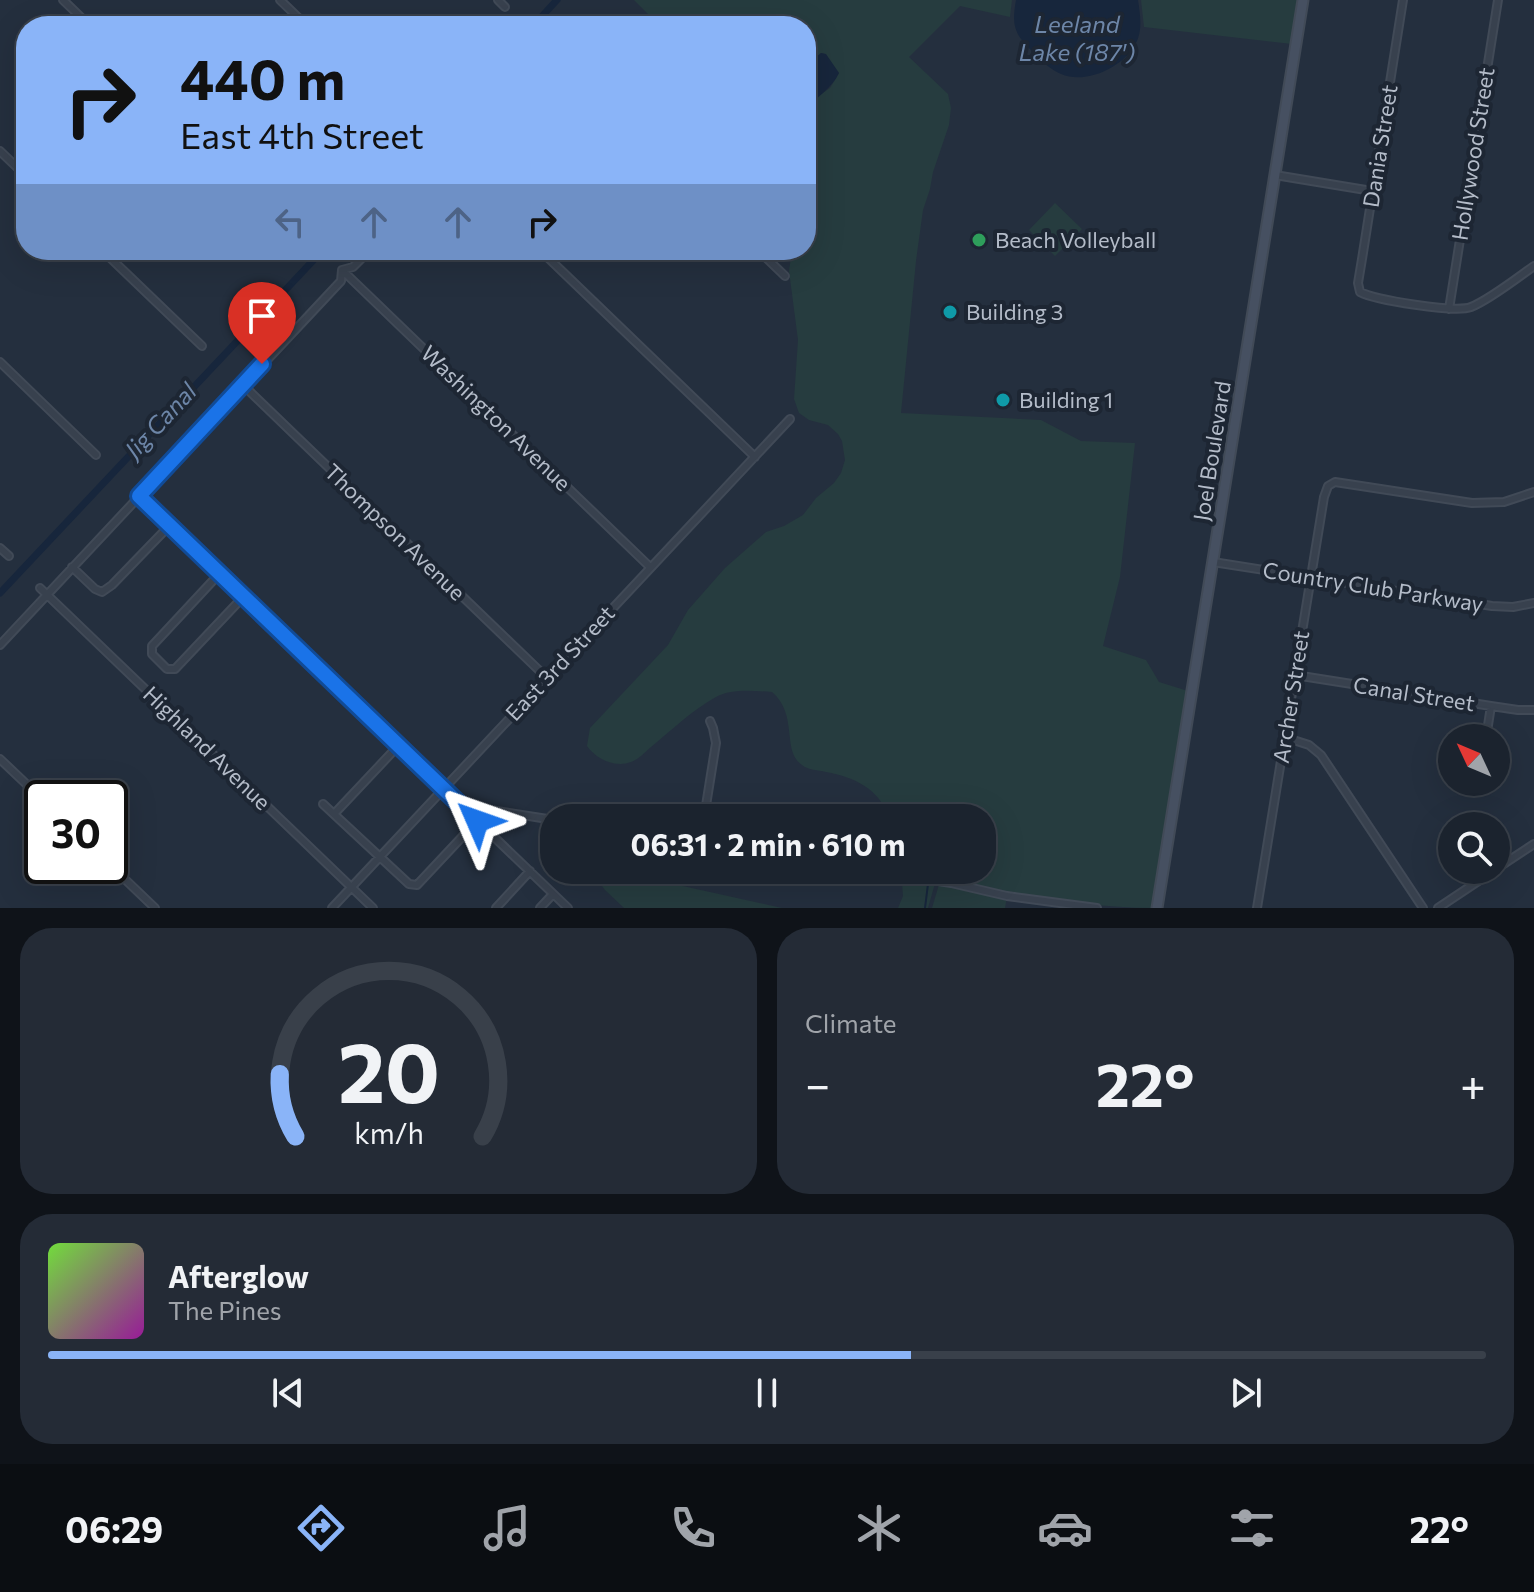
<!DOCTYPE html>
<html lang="en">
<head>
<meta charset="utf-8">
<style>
  :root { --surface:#1b232e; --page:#242b36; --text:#f1f3f6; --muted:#a0a4aa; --line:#39404a; --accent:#8ab4f8 }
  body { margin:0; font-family:Commissioner,sans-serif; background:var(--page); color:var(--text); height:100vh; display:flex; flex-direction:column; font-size:30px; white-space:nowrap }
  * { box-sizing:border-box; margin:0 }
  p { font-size:26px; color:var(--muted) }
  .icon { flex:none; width:44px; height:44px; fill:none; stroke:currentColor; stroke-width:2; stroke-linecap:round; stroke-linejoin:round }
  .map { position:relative; height:908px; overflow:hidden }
  .drawer { display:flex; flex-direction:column; gap:20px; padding:20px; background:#0f1319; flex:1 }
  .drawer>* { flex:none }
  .guide { position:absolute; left:16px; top:16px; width:800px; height:244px; border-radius:32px; box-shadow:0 8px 32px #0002,0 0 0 2px var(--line); background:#8ab4f8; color:#111; overflow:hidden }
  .needle { width:52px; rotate:314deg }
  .fabs { position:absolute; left:1438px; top:724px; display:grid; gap:16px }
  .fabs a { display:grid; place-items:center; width:72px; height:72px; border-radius:50%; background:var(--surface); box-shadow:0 8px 32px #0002,0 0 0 2px var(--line); font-size:40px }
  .speed { position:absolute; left:24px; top:780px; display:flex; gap:16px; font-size:40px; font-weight:700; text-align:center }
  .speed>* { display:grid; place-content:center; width:104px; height:104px; border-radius:50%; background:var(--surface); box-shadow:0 8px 32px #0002,0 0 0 2px var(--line); line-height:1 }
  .speed .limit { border:4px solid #111; border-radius:12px; background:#fff; color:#111 }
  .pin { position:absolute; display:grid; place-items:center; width:68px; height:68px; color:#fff; margin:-82px -34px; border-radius:50% 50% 50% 0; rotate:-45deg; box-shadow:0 0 8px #0007 }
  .pin .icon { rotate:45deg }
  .me { position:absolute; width:88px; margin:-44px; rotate:313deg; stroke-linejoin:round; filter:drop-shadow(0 0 6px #0008) }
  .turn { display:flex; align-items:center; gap:28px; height:168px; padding:0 32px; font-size:36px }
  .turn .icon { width:104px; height:104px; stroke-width:2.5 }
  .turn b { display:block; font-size:56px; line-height:68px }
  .lanes { display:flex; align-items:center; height:76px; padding:0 32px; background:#0003; justify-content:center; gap:40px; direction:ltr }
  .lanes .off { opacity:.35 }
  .big { font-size:60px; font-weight:700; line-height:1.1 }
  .drawer .tile { flex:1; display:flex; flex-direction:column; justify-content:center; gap:12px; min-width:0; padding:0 28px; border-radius:32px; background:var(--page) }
  .drawer .dial { align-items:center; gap:0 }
  .dial svg { height:208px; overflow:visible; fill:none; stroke:var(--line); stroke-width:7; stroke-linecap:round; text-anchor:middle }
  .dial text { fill:var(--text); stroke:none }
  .song { display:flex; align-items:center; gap:24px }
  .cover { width:96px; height:96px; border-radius:12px; background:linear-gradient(135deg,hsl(100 70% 55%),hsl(300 70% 35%)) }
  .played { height:8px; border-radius:4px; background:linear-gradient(90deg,var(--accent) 60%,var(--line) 60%) }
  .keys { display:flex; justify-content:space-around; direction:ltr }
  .heat { display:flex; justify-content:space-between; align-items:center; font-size:44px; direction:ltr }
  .drawer .tiles { flex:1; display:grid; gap:20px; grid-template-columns:1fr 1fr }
  .tile:last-child { grid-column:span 2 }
  .trip { position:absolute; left:540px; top:804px; width:456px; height:80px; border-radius:32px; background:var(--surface); box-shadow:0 8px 32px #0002,0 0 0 2px var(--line); font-weight:700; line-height:80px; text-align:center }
  .tab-bar { display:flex; height:128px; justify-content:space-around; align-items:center; background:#0b0e12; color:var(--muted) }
  .tab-bar .icon { width:56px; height:56px }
  .tab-bar .selected { color:var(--accent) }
  .tab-bar b { font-size:36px; color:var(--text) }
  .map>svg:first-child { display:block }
  .green { fill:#263c3f }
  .water { fill:#17263c }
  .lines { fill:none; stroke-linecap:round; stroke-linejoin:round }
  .stream { stroke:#17263c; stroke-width:2 }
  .canal { stroke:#17263c; stroke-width:7 }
  .street-casing { stroke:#414a57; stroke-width:10 }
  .secondary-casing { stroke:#414a57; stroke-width:13 }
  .street { stroke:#38414e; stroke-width:6 }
  .secondary { stroke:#465061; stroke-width:9 }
  .route-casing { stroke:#114b97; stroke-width:20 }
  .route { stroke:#1a73e8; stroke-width:14 }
  .leisure-dot { fill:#2e9e5b; stroke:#1d2633; stroke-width:3 }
  .culture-dot { fill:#0f9aa8; stroke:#1d2633; stroke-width:3 }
  .labels { text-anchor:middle; stroke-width:8; stroke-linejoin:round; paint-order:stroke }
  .street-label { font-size:22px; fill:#b4bcc9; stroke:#1d2633 }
  .poi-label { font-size:22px; fill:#b4bcc9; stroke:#1d2633; text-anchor:start }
  .water-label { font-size:24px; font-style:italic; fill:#6d86a8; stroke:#1d2633 }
</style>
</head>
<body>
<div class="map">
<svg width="1534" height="908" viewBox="0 0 1534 908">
  <rect width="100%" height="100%" fill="#242f3e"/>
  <path class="green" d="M 634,0 L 1012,0 L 1010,17 L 960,6 L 909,57 L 948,94 L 951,108 L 949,125 L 933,172 L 930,189 L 923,210 L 916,261 L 901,413 L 1041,420 L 1081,441 L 1135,443 L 1120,577 L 1103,646 L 1146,660 L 1159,682 L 1188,691 L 1153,908 C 1081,908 1008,893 936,880 L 928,908 L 898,908 L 903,896 L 901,870 L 982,870 L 982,818 L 889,818 C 880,789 854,777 826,772 C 818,770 808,770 802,765 C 781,751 799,715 772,692 C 754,691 732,688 716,697 C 692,710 672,730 651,747 C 644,753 639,759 631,762 C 615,768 596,759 587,746 L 590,728 L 668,645 L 688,610 L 725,568 L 766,532 L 784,526 L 803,515 L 816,498 L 834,483 L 841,473 L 845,460 L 842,441 L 838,434 L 828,425 L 809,420 L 799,413 L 794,399 L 798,340 L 789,271 L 792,250 L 806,250 L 806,111 L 818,96 L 830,88 L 839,73 L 825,54 L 821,53 L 806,66 L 806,26 L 660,26 Z
    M 1141,0 L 1299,0 L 1292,44 L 1144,27 Z
    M 1055,203 L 1082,229 L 1055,256 L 1029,230 Z
    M 615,871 L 782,908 L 624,908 L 605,890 L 592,873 Z
    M 940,881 L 1007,896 L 1005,908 L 932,908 Z"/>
  <path class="water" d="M 1016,0 L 1138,0 C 1140,14 1143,30 1136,43 C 1124,67 1086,85 1061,74 C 1051,70 1043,62 1036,55 C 1015,35 1011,28 1016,0 Z
    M 821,53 L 826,54 L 839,73 C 832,89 816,96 806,111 L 806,66 Z"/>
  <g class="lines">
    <path class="stream" d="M 925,908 L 928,884"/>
    <path class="canal" d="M 533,26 L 557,0
      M 0,593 L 323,250"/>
    <g class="street-casing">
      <path id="street" d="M 63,0 L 90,26
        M 280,0 L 307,26
        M 498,0 L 505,7
        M 1403,0 L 1362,259 L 1358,283 L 1360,292 C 1375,300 1455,313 1471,307 C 1489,300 1517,278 1534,266
        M 0,151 L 26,176
        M 1275,175 L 1372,191
        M 102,250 L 202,346
        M 540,250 L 755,457
        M 758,250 L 785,276
        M 342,270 L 650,567
        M 1449,309 L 1498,0
        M 0,362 L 96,455
        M 243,385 L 547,678
        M 139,496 L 568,908
        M 0,548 L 9,556
        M 1213,562 L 1492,606 L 1513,607 L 1534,603
        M 72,567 L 95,589 L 102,592 L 112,585 L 170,525
        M 220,573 L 152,646 L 152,654 L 167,669 L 175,669 L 244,596
        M 40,588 L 373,908
        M 0,645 L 341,281 L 342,270 L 353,267 L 370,250
        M 1295,675 L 1491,706 L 1518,710 L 1534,710
        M 1284,737 L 1309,745 L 1321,755 L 1423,908
        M 1486,738 L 1491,706
        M 0,759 L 42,799
        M 323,804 L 409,884 L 417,885 L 477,821
        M 334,814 L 398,746
        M 471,814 L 484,809 L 554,820
        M 704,818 L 716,743 L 713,728 L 710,721
        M 110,865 L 155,908
        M 1496,869 L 1534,844
        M 868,870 L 951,883 L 1007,896 L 1097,908
        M 332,908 L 790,419
        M 496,908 L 530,871
        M 540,908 L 553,894
        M 1257,908 L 1324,497 L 1328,486 L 1335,482 L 1472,503 L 1504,502 L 1534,492
        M 1438,908 L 1495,870"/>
    </g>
    <g class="secondary-casing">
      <path id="secondary" d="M 1157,908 L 1303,0"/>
    </g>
    <use href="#street" class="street"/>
    <use href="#secondary" class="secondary"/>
  </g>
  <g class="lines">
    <g class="route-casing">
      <path id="route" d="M 262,364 L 139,496 L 477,821"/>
    </g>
    <use href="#route" class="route"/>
  </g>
  <circle class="leisure-dot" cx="979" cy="240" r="8"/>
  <g class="culture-dot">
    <circle cx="950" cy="312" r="8"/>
    <circle cx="1003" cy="400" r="8"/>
  </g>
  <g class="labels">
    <g class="street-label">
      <text transform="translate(1380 146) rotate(-81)" y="8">Dania Street</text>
      <text transform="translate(1473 154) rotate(-81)" y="8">Hollywood Street</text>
      <text transform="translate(496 418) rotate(44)" y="8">Washington Avenue</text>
      <text transform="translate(1212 451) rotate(-81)" y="8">Joel Boulevard</text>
      <text transform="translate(395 532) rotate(44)" y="8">Thompson Avenue</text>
      <text transform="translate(1373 587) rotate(9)" y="8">Country Club Parkway</text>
      <text transform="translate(560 663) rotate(-47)" y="8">East 3rd Street</text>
      <text transform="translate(1414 694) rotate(9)" y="8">Canal Street</text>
      <text transform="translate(1291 697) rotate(-81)" y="8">Archer Street</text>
      <text transform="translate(207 748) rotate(44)" y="8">Highland Avenue</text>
    </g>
    <g class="poi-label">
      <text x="995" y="248">Beach Volleyball</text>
      <text x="966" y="320">Building 3</text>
      <text x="1019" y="408">Building 1</text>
    </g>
    <g class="water-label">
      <text x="1077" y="33">Leeland<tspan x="1077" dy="28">Lake (187')</tspan></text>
      <text transform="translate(161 421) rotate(-47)" y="8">Jig Canal</text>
    </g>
  </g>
</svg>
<div class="fabs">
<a><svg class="needle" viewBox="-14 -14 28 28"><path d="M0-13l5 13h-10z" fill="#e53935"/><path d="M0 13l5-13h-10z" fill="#a0a4aa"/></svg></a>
<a><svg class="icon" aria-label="search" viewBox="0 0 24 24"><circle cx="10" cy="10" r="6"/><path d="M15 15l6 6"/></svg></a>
</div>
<div class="speed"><div class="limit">30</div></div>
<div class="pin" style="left:262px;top:364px;background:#d93025"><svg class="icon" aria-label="arrive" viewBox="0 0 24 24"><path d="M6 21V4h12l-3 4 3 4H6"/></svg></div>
<svg class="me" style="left:477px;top:821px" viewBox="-20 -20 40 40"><path d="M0-17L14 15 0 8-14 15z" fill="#1a73e8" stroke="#fff" stroke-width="4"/></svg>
<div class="trip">06:31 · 2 min · 610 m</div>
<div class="guide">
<div class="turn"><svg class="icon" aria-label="right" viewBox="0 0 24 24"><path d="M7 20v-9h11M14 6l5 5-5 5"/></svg><div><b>440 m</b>East 4th Street</div></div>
<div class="lanes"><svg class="icon off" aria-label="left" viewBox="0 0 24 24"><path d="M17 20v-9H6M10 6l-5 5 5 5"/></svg><svg class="icon off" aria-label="ahead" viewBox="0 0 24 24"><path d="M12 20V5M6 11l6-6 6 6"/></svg><svg class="icon off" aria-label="ahead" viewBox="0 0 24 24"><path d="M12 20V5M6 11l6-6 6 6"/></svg><svg class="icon" aria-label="right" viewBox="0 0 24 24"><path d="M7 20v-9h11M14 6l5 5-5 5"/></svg></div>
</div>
</div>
<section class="drawer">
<div class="tiles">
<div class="tile dial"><svg viewBox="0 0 100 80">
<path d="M14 69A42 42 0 1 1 86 69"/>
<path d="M14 69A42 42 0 0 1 8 45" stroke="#8ab4f8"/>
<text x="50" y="56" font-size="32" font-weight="700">20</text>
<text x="50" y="72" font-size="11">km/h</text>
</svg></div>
<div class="tile"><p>Climate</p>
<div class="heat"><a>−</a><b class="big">22°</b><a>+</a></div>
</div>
<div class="tile">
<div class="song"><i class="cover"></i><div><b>Afterglow</b><p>The Pines</p></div></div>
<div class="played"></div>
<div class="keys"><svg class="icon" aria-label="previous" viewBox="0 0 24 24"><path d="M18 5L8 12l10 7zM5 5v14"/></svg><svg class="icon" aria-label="pause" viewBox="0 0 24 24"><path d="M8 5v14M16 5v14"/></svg><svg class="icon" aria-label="next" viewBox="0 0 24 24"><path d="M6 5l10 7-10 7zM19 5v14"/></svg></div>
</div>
</div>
</section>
<nav class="tab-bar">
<b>06:29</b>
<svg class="icon selected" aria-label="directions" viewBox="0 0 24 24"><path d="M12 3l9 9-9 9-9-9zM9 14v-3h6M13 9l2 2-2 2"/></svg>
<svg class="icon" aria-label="music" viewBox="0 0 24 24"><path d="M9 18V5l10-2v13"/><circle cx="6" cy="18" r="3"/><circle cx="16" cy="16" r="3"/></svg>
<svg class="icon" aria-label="phone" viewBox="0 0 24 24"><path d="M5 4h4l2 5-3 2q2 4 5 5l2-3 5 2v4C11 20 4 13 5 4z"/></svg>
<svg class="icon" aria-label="climate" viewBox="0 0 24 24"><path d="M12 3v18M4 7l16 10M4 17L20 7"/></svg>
<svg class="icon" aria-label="car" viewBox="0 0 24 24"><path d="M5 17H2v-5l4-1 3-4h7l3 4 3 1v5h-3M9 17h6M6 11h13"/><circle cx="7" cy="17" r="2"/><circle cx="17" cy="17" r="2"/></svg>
<svg class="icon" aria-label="filters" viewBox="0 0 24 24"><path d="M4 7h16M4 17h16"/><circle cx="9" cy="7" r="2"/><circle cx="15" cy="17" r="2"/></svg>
<b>22°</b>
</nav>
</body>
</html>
